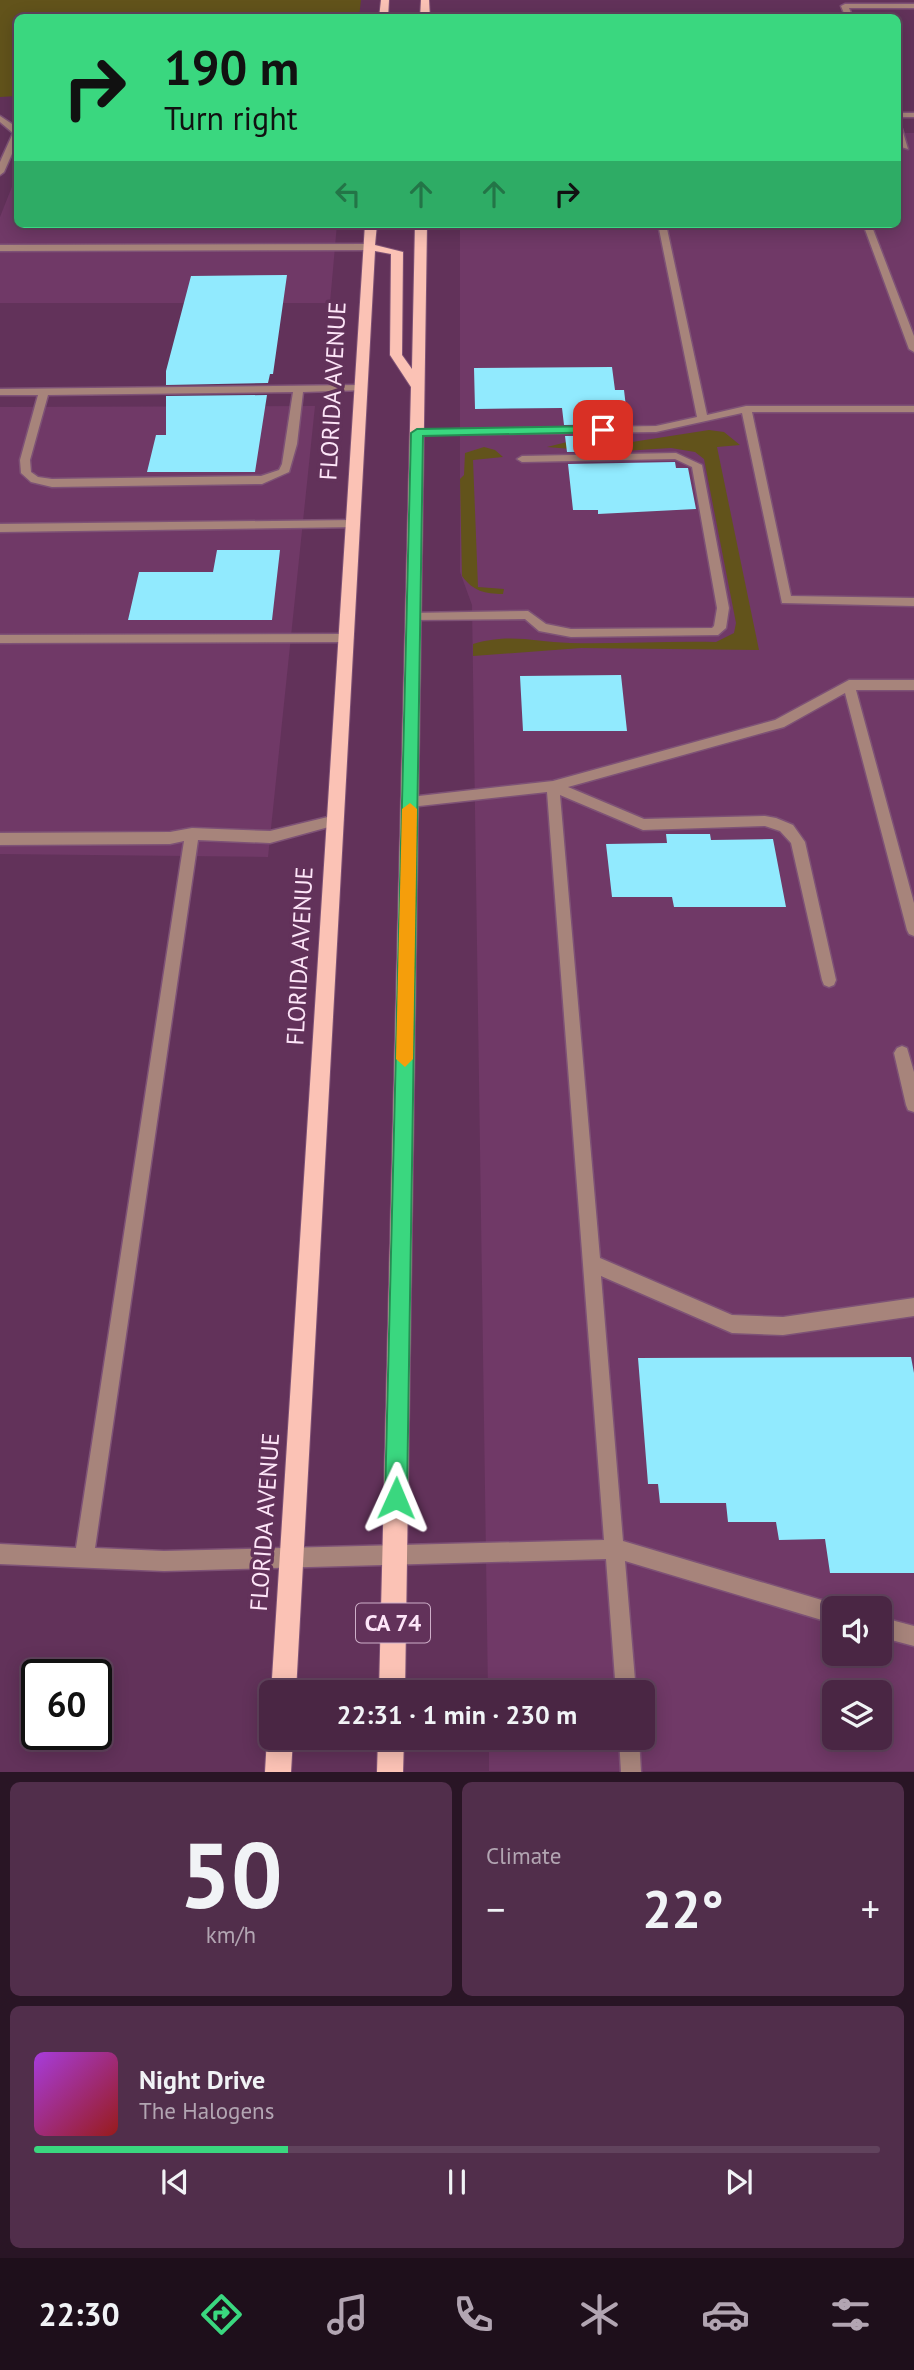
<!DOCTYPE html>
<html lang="en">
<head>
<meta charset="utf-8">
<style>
  :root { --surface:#4a2644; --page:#512e4b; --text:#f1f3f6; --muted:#b2a5b2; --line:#61435d; --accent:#3ad77f }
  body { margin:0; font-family:"PT Sans",sans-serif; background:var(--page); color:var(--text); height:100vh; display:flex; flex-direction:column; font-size:26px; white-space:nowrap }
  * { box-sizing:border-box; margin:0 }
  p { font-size:23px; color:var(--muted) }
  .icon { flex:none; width:38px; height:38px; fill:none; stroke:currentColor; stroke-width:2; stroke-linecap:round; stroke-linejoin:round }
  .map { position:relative; height:1772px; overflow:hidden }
  .panel { display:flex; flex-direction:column; gap:10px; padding:10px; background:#291525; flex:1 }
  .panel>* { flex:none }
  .top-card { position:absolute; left:14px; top:14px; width:887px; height:214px; border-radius:10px; box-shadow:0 4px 18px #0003,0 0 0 2px var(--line); background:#3ad77f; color:#111; overflow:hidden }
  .fabs { position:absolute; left:822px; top:1596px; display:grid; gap:14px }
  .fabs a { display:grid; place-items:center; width:70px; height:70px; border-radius:10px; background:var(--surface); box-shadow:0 4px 18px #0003,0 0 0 2px var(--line); font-size:35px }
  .speed { position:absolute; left:21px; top:1659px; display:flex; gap:14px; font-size:35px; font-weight:700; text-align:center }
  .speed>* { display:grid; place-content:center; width:91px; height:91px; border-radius:50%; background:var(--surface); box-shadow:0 4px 18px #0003,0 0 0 2px var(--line); line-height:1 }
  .speed .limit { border:4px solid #111; border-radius:10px; background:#fff; color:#111 }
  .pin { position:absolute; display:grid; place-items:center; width:60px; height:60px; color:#fff; margin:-30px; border-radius:14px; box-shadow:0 4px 10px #0006 }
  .me { position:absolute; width:77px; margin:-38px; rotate:1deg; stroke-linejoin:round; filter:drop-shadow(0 0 5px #0008) }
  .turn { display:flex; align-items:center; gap:24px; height:147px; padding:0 35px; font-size:32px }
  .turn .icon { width:91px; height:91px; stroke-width:2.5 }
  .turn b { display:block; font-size:49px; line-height:60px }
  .lanes { display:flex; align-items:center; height:66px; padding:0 35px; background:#0003; justify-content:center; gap:35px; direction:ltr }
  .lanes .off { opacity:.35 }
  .big { font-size:52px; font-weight:700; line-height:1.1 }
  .panel .widget { flex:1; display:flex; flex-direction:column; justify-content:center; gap:10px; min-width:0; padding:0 24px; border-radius:10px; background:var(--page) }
  .panel .dial { align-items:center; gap:0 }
  .dial b { font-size:91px; line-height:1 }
  .song { display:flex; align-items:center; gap:21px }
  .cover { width:84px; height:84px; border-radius:10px; background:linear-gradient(135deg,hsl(280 70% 55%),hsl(0 70% 35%)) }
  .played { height:7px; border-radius:4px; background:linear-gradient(90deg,var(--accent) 30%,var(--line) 30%) }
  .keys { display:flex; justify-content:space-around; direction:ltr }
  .heat { display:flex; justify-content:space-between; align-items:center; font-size:38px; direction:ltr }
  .panel .tiles { flex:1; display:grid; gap:10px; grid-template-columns:1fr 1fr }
  .widget:last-child { grid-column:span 2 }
  .trip { position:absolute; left:259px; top:1680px; width:396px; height:70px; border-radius:10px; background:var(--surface); box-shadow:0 4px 18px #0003,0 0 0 2px var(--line); font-weight:700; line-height:70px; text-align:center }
  .tab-bar { display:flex; height:112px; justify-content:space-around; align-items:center; background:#1e0f1b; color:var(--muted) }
  .tab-bar .icon { width:49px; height:49px }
  .tab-bar .on { color:var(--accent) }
  .tab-bar b { font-size:32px; color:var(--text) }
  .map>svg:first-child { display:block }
  .built { fill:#703967; fill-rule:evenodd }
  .green { fill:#62531b }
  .building { fill:#91eafe }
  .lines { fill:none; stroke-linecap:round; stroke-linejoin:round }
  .lane-casing { stroke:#7e5276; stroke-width:3 }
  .primary-casing { stroke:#7e5276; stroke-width:2 }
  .lane { fill:#a7847b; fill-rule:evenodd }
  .primary { fill:#fbc2b5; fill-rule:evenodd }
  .route { fill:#3ad77f; stroke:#268c53; stroke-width:2 }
  .slow { fill:#f59e0b }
  .labels { text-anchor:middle; stroke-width:7; stroke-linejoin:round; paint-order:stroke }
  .shield { fill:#62325a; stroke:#ceafc9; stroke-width:2 }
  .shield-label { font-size:23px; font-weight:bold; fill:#fde5f8 }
  .street-label { font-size:24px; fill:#fde5f8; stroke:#62325a }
</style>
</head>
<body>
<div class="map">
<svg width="914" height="1772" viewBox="0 0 914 1772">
  <rect width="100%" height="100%" fill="#62325a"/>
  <path class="built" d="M 898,133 L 914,133 L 914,1771 L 489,1771 L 489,1738 L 642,1738 L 642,1692 L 488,1692 L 472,605 L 460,572 L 460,224 L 898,224 ZM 835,1608 L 880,1608 L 880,1654 L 835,1654 ZM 835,1692 L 880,1692 L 880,1738 L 835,1738 Z
    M 17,174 L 18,224 L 337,224 L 330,303 L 0,303 L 0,217 Z
    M 315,406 L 268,857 L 0,854 L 0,407 Z"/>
  <path class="green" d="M 0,0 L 361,0 L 359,17 L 18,18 L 17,96 L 0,97 Z
    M 709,430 L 724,432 L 740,445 L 717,447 L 759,650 L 581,648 L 473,656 L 473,644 C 511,633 533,642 570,643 C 618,644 667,641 716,642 L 734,633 L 736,623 L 704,459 L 695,452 L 671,448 L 608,452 L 547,447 L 571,441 L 632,442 Z
    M 484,447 L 495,450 L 503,457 L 473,460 L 478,587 L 504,589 L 503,594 C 485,594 473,591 462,576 L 460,479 L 464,475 L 465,453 Z"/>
  <path class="building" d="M 287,275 L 273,374 L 270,374 L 268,383 L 166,385 L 166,371 L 191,276 Z
    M 612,367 L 615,390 L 624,390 L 628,424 L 564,425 L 562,408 L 475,409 L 474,368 Z
    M 267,395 L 255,472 L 147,472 L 156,435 L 166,435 L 166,396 Z
    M 630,435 L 632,451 L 567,452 L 565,436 Z
    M 675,462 L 676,468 L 688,468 L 696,509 L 598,514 L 598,510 L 573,510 L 568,464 Z
    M 217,550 L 280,550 L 272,620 L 128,620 L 139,572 L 213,572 Z
    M 621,675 L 627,731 L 523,731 L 520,676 Z
    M 666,834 L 710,834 L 711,840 L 773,839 L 786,907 L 674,907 L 672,897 L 612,897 L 606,844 L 667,843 Z
    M 911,1357 L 914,1373 L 914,1573 L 830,1573 L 825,1539 L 779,1540 L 776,1522 L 728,1522 L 726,1503 L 660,1503 L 658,1484 L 648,1484 L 638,1358 Z"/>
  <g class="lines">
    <g class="lane-casing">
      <path id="lane" d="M 845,4 L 914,4 L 914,8 L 849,8 L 853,18 L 846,18 L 841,6 Z
        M 898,113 L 914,113 L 914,117 L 898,117 Z
        M 0,116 L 18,128 L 18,140 L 4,172 L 0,175 L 0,162 L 13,133 L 0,122 Z
        M 898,127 L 902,129 L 908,149 L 901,147 L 898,139 Z
        M 658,224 L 666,224 L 707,415 L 746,406 L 914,406 L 914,412 L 752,412 L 791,596 L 914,598 L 914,606 L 782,603 L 742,413 L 656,432 L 413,435 L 413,431 L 417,430 L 656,426 L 697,417 Z
        M 863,224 L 871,224 L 914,336 L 914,352 L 909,349 Z
        M 0,245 L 370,244 L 375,247 L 370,250 L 0,251 Z
        M 361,385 L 365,386 L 365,390 L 303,392 L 297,444 L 289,472 L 262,484 L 52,487 L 31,482 L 21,473 L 20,460 L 38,395 L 0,395 L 0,389 ZM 293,392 L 282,464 L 279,470 L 261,476 L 52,479 L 38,477 L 31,472 L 30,460 L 48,395 Z
        M 676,453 L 702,465 L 729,608 L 726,628 L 718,635 L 571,637 L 539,631 L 525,619 L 409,620 L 407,617 L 413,613 L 528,611 L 546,624 L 571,629 L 712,628 L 714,626 L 717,608 L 692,467 L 675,459 L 522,462 L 517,459 L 522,456 Z
        M 354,520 L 358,521 L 358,527 L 0,532 L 0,524 Z
        M 347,634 L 353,638 L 347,642 L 0,643 L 0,635 Z
        M 849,680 L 914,680 L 914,690 L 856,690 L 914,903 L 914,936 L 909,934 L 907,930 L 845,693 L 784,727 L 568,787 L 644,819 L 765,816 L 776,818 L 793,825 L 805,842 L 836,980 L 834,985 L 829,987 L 824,985 L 822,980 L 791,843 L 780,831 L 765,826 L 643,830 L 560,795 L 600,1258 L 732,1315 L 783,1317 L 914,1298 L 914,1316 L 783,1335 L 732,1333 L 601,1276 L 623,1541 L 835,1604 L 842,1608 L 835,1608 L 835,1624 L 625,1561 L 636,1692 L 616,1692 L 606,1559 L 164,1571 L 0,1564 L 0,1544 L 76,1548 L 184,841 L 170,844 L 0,845 L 0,833 L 170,832 L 192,828 L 270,831 L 336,815 L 341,816 L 343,820 L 341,824 L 336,825 L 270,843 L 198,840 L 95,1548 L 164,1551 L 604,1540 L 547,792 L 410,807 L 403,802 L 410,797 L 553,781 L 775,720 Z
        M 902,1046 L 907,1048 L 914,1072 L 914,1112 L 908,1110 L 906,1105 L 894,1053 L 897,1048 Z
        M 880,1617 L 914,1626 L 914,1646 L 880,1637 Z
        M 619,1738 L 639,1738 L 641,1772 L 621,1772 Z"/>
    </g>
    <g class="primary-casing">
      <path id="primary" d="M 381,0 L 389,0 L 388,18 L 379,18 Z
        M 421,0 L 429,0 L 430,18 L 420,18 Z
        M 365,224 L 377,224 L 375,245 L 403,252 L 402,355 L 412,369 L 415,224 L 427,224 L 405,1692 L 379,1692 L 411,387 L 390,355 L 391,254 L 375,251 L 296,1692 L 271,1694 Z
        M 271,1729 L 271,1738 L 293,1738 L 291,1772 L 265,1772 L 267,1738 Z
        M 378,1738 L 404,1738 L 403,1772 L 377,1772 Z"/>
    </g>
    <use href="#lane" class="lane"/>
    <use href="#primary" class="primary"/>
  </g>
  <path class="route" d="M 603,426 L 609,430 L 607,432 L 423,436 L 407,1498 L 404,1506 L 396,1509 L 388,1506 L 385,1498 L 411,433 L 417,429 Z"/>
  <path class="slow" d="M 410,803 L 417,809 L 413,1059 L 405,1067 L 396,1059 L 402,809 Z"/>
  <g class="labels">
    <rect class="shield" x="356" y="1603.5" width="74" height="39" rx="5"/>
    <g class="shield-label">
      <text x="393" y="1631">CA 74</text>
    </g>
    <g class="street-label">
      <text transform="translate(333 391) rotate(-87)" y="8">FLORIDA AVENUE</text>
      <text transform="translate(300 956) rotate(-87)" y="8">FLORIDA AVENUE</text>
      <text transform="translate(265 1522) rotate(-86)" y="8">FLORIDA AVENUE</text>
    </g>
  </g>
</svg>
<div class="fabs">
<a><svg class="icon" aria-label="sound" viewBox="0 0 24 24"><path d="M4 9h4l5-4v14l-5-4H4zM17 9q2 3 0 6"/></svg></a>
<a><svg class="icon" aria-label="layers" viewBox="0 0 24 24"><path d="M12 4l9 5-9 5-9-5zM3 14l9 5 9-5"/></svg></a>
</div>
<div class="speed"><div class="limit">60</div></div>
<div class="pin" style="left:603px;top:430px;background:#d93025"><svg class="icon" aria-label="arrive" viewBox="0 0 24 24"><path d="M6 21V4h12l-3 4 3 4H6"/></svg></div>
<svg class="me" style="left:396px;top:1498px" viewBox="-20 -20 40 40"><path d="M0-17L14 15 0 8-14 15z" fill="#3ad77f" stroke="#fff" stroke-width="4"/></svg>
<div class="trip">22:31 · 1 min · 230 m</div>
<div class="top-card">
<div class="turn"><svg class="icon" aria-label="right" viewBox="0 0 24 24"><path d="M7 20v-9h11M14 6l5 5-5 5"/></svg><div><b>190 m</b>Turn right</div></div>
<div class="lanes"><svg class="icon off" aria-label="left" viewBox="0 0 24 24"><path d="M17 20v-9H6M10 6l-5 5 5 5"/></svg><svg class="icon off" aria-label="ahead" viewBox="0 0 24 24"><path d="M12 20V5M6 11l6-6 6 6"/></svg><svg class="icon off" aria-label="ahead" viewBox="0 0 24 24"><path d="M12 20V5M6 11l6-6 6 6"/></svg><svg class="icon" aria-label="right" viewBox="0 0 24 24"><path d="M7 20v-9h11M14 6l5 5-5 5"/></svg></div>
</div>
</div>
<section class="panel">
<div class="tiles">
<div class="widget dial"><b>50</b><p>km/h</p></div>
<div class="widget"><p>Climate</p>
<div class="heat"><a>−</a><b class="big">22°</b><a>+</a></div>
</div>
<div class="widget">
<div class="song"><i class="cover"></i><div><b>Night Drive</b><p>The Halogens</p></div></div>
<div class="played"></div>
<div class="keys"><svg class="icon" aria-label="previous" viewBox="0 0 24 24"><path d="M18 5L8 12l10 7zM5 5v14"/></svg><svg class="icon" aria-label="pause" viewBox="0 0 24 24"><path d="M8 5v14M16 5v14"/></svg><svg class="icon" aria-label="next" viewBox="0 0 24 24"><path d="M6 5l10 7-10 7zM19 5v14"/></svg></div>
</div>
</div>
</section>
<nav class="tab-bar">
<b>22:30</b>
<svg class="icon on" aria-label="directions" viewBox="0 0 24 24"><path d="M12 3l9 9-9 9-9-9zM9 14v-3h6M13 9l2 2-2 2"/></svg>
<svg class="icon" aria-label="music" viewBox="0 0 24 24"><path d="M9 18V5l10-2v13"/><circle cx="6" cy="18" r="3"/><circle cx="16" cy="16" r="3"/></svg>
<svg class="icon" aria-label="phone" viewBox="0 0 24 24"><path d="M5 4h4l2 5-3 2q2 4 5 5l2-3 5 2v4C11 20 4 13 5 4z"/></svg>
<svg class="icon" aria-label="climate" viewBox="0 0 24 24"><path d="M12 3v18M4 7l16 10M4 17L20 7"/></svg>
<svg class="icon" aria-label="car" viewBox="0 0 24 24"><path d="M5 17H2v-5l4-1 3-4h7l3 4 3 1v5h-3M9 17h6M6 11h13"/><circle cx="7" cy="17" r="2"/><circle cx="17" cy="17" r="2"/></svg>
<svg class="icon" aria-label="filters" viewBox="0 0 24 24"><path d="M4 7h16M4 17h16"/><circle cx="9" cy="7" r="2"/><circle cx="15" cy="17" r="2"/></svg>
</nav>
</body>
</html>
